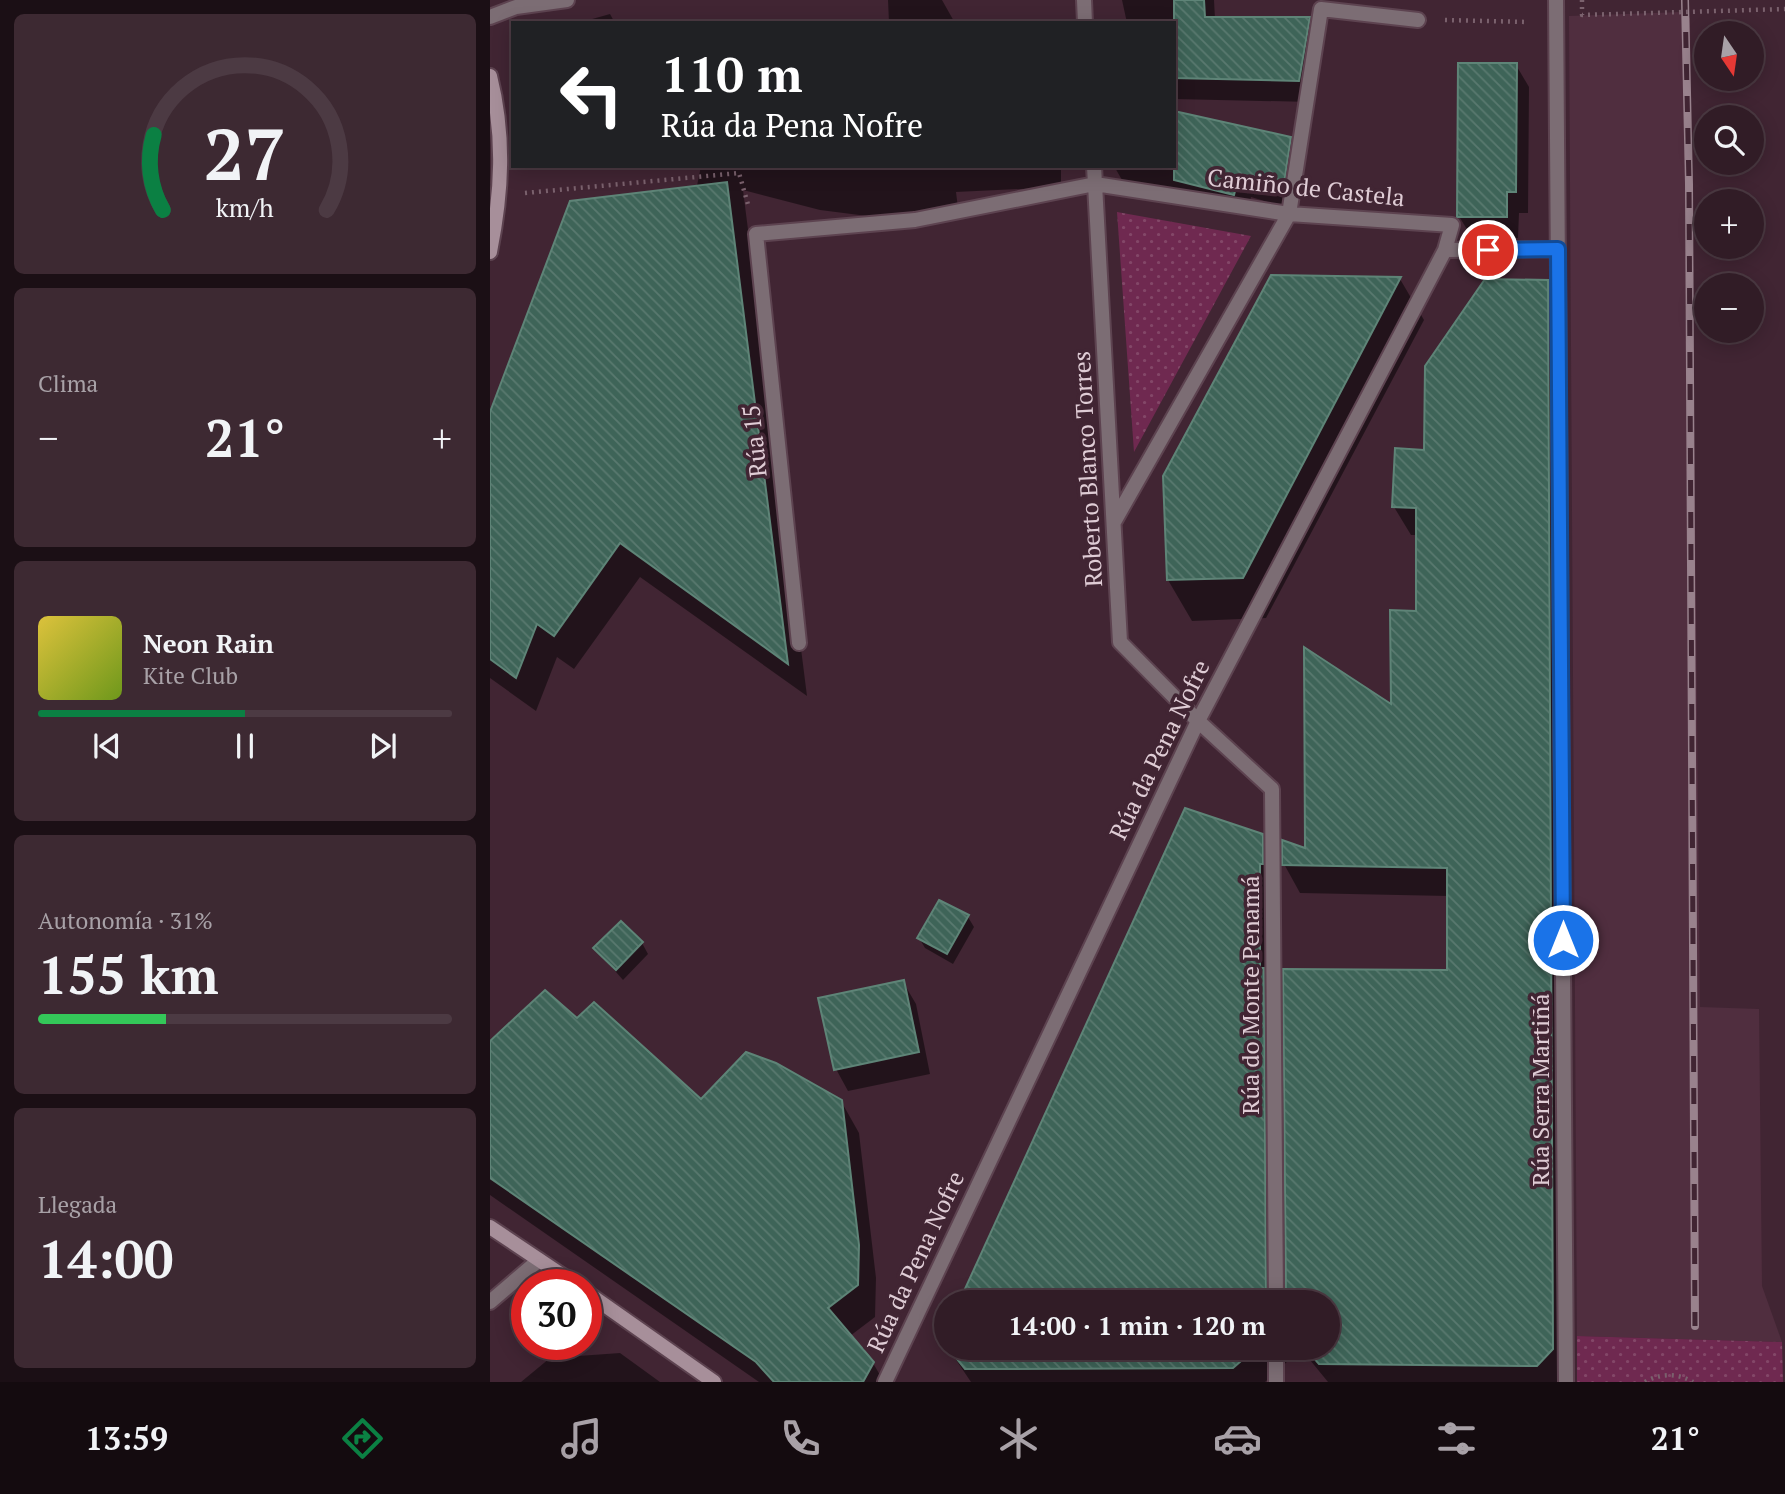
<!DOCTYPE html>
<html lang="es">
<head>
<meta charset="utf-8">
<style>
  :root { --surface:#311c26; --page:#3d2932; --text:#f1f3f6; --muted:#a8a1a7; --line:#4c3a43; --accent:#0b8043 }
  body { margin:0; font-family:"PT Serif",serif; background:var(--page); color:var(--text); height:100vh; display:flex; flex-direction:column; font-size:26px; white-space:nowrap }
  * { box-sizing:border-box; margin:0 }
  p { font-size:23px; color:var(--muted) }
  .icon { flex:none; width:38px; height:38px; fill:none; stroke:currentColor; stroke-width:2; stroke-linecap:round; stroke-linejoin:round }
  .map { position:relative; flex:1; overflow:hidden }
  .sheet { display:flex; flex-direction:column; gap:14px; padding:14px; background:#1b0f15; width:490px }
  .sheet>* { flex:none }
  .guide { position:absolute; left:21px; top:21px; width:665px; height:147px; border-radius:0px; box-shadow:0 4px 18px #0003,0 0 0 2px var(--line); background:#202124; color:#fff; overflow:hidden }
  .needle { width:46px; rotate:167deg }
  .buttons { position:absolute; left:1204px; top:21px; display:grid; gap:14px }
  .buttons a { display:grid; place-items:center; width:70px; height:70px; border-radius:50%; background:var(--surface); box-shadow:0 4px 18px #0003,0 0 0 2px var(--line); font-size:35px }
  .speed { position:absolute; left:21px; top:1269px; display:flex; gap:14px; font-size:35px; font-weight:700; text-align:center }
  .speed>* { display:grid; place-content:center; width:91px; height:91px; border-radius:50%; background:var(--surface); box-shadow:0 4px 18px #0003,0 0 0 2px var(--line); line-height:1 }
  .speed .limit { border:10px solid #d22; background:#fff; color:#111 }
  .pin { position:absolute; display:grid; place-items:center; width:60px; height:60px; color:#fff; margin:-30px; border:4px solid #fff; border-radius:50%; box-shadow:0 2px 7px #0007 }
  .me { position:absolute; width:77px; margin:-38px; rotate:0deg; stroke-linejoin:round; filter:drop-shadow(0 0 5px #0008) }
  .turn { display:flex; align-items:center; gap:24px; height:147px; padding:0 35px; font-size:32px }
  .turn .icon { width:91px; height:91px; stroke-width:2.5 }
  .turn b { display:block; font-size:49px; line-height:60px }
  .big { font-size:52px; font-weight:700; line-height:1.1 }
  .sheet .widget { flex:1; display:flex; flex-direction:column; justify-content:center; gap:10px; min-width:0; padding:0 24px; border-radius:10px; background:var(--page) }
  .sheet .dial { align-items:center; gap:0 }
  .dial svg { height:182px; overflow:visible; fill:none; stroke:var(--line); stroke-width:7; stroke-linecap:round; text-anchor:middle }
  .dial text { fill:var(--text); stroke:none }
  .song { display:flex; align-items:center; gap:21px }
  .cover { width:84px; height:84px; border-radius:10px; background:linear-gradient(135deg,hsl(50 70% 55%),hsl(80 70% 35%)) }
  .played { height:7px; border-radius:4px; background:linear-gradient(90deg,var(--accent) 50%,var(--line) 50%) }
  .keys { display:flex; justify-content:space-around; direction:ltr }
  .heat { display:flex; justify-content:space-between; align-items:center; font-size:38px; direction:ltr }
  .charge { height:10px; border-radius:5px; background:linear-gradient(90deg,#34c759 31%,var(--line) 0) }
  .trip { position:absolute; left:444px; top:1290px; width:406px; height:70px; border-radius:35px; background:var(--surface); box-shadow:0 4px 18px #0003,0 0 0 2px var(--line); font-weight:700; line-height:70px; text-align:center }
  .tab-bar { display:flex; height:112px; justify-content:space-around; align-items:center; background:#140b0f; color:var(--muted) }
  .tab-bar .icon { width:49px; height:49px }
  .tab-bar .current { color:var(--accent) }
  .tab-bar b { font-size:32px; color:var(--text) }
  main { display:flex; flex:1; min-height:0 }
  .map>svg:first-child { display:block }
  .built { fill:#502e3f }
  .green { fill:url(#green-dots) }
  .shadow { fill:#0007 }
  .building { fill:url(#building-back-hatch); stroke:#5e8477; stroke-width:2 }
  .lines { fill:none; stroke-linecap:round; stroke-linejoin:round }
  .street-casing { stroke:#5d4350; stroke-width:18 }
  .secondary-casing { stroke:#5d4350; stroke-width:18 }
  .path { stroke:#7a616d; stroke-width:4.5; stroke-dasharray:2 5; stroke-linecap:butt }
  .street { stroke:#7c6d74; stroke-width:14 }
  .secondary { stroke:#a78f9a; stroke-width:14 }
  .rail-casing { stroke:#99828d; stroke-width:8 }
  .rail { stroke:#412533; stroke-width:5; stroke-dasharray:16; stroke-linecap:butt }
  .path-bridge { stroke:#7a616d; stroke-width:4.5; stroke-dasharray:2 5; stroke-linecap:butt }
  .route-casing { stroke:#114b97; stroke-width:18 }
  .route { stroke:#1a73e8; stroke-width:12 }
  .labels { text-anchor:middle; stroke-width:7; stroke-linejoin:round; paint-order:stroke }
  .street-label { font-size:24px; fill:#dfccd5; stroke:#412533 }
</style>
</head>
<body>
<main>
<section class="sheet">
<div class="widget dial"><svg viewBox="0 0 100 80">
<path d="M14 69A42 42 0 1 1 86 69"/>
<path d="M14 69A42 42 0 0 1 10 36" stroke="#0b8043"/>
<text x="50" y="56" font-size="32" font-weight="700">27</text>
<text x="50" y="72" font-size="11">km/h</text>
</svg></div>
<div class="widget"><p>Clima</p>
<div class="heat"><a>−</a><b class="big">21°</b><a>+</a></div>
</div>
<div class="widget">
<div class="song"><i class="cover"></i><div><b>Neon Rain</b><p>Kite Club</p></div></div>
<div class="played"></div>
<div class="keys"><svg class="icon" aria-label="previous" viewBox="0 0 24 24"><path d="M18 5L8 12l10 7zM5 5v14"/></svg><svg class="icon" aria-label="pause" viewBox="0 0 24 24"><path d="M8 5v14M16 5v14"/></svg><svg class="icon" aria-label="next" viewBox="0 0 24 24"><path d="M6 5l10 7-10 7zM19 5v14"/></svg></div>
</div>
<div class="widget"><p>Autonomía · 31%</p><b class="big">155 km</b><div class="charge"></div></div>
<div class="widget"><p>Llegada</p><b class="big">14:00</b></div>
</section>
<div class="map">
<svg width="1295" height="1382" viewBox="0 0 1295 1382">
  <defs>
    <pattern id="green-dots" width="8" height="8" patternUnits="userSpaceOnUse" patternTransform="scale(1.75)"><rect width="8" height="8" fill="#6f2950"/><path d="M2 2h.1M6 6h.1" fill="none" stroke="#834768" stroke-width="1.8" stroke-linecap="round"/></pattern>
    <pattern id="building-back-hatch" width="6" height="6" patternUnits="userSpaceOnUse" patternTransform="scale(1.75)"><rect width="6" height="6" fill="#3e6458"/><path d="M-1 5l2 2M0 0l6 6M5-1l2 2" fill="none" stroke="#59796f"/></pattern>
  </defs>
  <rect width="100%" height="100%" fill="#412533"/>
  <path class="built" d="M 1192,12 L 1200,18 L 1210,1007 L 1269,1009 L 1272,1286 L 1292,1342 L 1087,1336 L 1079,16 Z"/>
  <path class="green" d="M 627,212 L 761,236 L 644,452 Z
    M 1087,1336 L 1292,1342 L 1293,1382 L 1087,1382 Z"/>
  <path class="shadow" d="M 398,0 L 452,0 L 465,23 L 399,23 Z
    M 632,0 L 724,0 L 725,19 L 819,19 L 831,40 L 821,102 L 684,99 L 684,23 L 637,23 Z
    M 120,14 L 125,23 L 88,23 Z
    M 970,64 L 1026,65 L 1039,87 L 1038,213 L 1029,213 L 1028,238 L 983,239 L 970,218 Z
    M 800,139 L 813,161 L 805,210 L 761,197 L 756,216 L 636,187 L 624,166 L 684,166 Z
    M 211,166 L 571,166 L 571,187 L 466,192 L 468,208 L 377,216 L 330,210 L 253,190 L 317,696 L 150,577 L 84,669 L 67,657 L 46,711 L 0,678 L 0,416 L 192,259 Z
    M 0,183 L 7,195 L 0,258 Z
    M 782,277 L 910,279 L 934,320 L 776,618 L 702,621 L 678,580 L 675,477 Z
    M 1057,282 L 1074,310 L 1074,1382 L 838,1382 L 811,1349 L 775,1382 L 481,1382 L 458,1348 L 838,1348 L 838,1302 L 797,1302 L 959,971 L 958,896 L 810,893 L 794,864 L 817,850 L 902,707 L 928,612 L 928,535 L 921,535 L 904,507 L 936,451 Z
    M 772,835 L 788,864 L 792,1302 L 471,1302 Z
    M 478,917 L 484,927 L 463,964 L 435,948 L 429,938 Z
    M 131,924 L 152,943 L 158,954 L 133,980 L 105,948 Z
    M 413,982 L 426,1004 L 440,1074 L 358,1091 L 346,1069 Z
    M 87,1020 L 211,1101 L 351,1101 L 369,1133 L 386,1278 L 385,1317 L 360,1336 L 383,1363 L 394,1382 L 269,1382 L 0,1195 L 0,1043 Z
    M 130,1353 L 170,1382 L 31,1382 L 60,1358 Z"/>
  <path class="building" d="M 684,0 L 714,0 L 715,17 L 820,17 L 809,81 L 684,78 Z
    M 968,63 L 1027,63 L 1026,192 L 1017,192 L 1017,217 L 967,217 Z
    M 684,111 L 801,137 L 793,190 L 749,176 L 744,195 L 684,180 Z
    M 237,182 L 298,664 L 130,543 L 64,636 L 47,624 L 26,678 L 0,659 L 0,412 L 80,201 Z
    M 781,275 L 911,277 L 753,578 L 677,580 L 673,476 Z
    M 995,279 L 1058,280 L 1063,1349 L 1047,1366 L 829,1364 L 815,1348 L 838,1348 L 838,1302 L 796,1302 L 793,969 L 957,970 L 957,868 L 792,865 L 792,840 L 815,848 L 814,647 L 901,704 L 900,610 L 926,611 L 926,508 L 902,507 L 905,448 L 934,450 L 935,366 Z
    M 695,808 L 773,834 L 773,864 L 770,864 L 770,968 L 774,968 L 776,1302 L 469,1302 Z
    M 449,900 L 479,915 L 457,954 L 427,938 Z
    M 131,921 L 153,942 L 126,970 L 103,948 Z
    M 414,980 L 429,1052 L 344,1070 L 328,998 Z
    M 55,990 L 87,1018 L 104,1002 L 211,1099 L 256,1052 L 286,1063 L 352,1100 L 369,1245 L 368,1285 L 338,1308 L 384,1362 L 373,1382 L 284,1382 L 266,1362 L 0,1178 L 0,1041 Z
    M 458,1348 L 766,1348 L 743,1368 L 527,1369 L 475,1369 Z"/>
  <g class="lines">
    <g class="street-casing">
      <path id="street" d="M 594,0 L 595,23
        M 1066,0 L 1076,1382
        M 0,17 L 26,7 L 77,0
        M 604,166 L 630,642 L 708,721 L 782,789 L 786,1302
        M 955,250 L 1068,249
        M 624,522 L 799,214 L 831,9 L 928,20
        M 309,643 L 266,234 L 425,220 L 605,184 L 799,214 L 962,225 L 955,250 L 708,721 L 395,1382
        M 0,1302 L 49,1260
        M 786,1348 L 786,1382"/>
    </g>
    <g class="secondary-casing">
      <path id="secondary" d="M 0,76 C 15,136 12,192 0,252
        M 0,1227 L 85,1284
        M 96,1292 L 224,1382"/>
    </g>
    <path class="path" d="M 955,20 L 1038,22
      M 35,193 L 249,173 L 259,208
      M 1155,1382 C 1170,1373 1188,1373 1203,1382"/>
    <use href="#street" class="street"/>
    <use href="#secondary" class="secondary"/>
    <g class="rail-casing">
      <path id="rail" d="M 1195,0 L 1199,184 L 1205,1326"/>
    </g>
    <use href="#rail" class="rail"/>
    <path class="path-bridge" d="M 1092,0 L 1092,15 L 1295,9"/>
  </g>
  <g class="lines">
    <g class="route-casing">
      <path id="route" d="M 998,250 L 1068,249 L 1073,940"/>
    </g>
    <use href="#route" class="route"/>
  </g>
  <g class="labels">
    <g class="street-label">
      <text transform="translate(816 188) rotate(6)" y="8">Camiño de Castela</text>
      <text transform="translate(265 441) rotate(-96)" y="8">Rúa 15</text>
      <text transform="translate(598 469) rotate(-93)" y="8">Roberto Blanco Torres</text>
      <text transform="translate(670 750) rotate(-64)" y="8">Rúa da Pena Nofre</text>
      <text transform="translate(761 995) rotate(-90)" y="8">Rúa do Monte Penamá</text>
      <text transform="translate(1051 1090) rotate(-90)" y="8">Rúa Serra Martiñá</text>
      <text transform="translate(426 1262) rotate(-65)" y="8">Rúa da Pena Nofre</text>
    </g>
  </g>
</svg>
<div class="buttons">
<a><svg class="needle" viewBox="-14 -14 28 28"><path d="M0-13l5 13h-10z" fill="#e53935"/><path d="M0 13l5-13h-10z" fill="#a8a1a7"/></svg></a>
<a><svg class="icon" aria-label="search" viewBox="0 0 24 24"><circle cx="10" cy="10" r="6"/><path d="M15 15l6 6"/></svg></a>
<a>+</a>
<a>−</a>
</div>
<div class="speed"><div class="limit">30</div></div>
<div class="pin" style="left:998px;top:250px;background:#d93025"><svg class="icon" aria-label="arrive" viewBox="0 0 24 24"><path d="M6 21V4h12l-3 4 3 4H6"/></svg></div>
<svg class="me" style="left:1073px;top:940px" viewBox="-20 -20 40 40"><circle r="17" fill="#1a73e8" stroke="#fff" stroke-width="3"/><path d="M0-11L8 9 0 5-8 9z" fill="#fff"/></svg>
<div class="trip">14:00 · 1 min · 120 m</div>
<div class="guide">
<div class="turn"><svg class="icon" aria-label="left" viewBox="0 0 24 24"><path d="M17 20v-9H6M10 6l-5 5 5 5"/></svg><div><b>110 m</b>Rúa da Pena Nofre</div></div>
</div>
</div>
</main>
<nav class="tab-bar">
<b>13:59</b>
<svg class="icon current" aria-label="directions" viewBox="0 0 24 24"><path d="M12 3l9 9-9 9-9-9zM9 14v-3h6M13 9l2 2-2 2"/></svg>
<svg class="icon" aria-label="music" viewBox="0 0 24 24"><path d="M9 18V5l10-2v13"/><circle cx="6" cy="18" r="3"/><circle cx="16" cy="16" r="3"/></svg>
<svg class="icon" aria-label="phone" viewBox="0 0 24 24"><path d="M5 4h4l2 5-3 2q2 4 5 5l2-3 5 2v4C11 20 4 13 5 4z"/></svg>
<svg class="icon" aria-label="climate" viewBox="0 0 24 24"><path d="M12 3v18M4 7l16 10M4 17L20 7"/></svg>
<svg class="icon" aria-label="car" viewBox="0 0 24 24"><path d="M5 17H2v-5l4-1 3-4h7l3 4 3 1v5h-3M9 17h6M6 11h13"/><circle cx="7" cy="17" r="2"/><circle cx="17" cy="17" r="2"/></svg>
<svg class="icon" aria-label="filters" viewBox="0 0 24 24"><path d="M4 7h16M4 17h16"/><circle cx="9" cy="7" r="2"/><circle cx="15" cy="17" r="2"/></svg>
<b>21°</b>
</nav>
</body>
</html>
